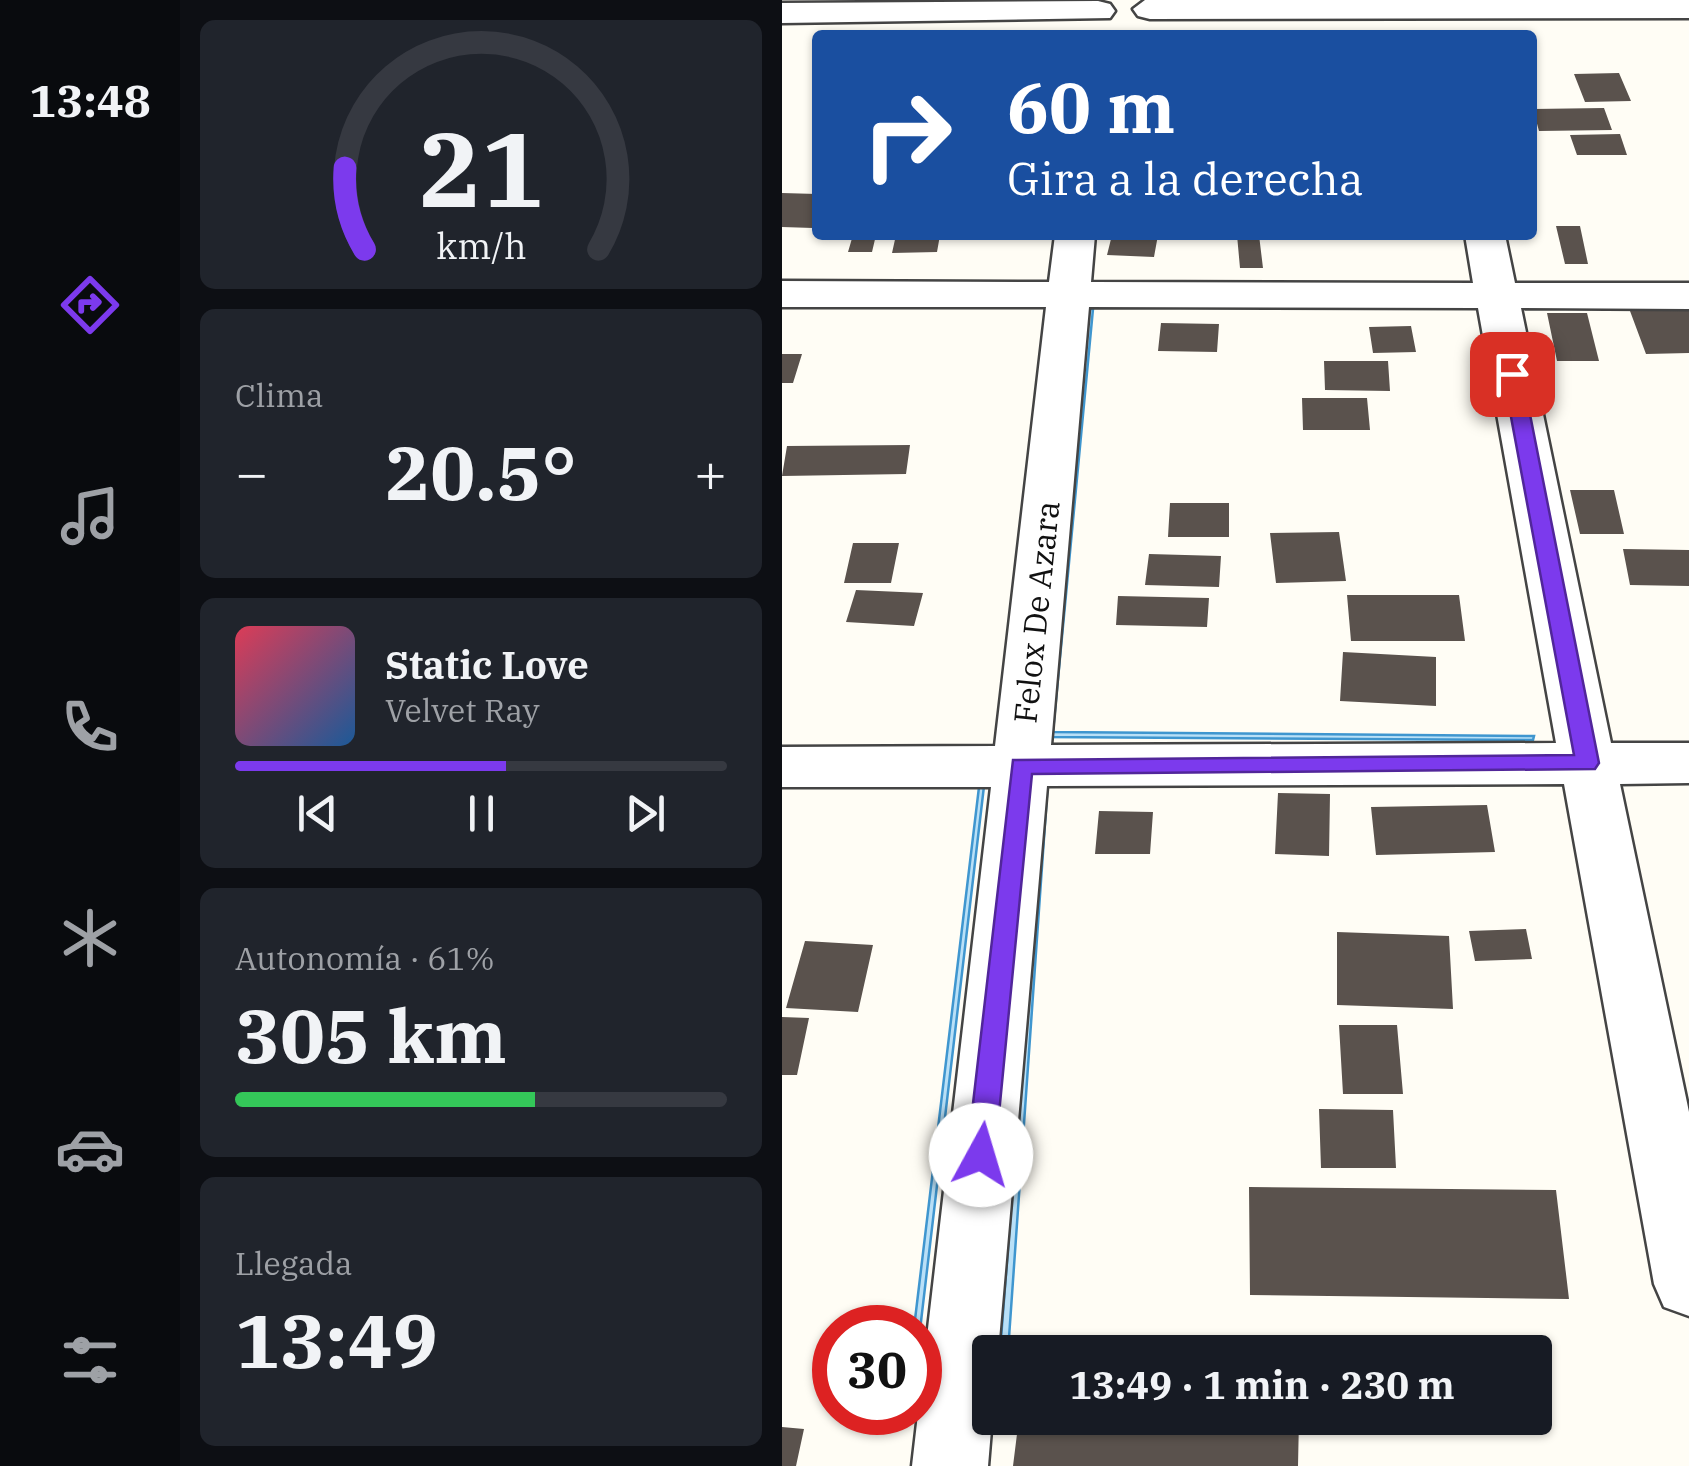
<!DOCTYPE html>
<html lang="es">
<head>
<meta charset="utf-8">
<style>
  :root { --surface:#171b24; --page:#20242c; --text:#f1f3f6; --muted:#9ea1a6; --line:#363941; --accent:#7c3aed }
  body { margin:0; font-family:"IBM Plex Serif",serif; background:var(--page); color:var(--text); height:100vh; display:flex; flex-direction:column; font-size:38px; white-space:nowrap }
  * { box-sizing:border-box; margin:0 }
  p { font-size:32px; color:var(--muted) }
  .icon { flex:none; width:55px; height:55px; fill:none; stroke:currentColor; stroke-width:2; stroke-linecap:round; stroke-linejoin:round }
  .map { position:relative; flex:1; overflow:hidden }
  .panel { display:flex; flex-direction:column; gap:20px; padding:20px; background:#0d0f14; width:602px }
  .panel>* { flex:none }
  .banner { position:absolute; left:30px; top:30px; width:725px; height:210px; border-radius:10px; box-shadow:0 2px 8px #0004; background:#1a4fa0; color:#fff; overflow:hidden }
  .speed { position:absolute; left:30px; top:1305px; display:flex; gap:20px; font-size:50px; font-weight:700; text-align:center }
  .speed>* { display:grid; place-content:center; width:130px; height:130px; border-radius:50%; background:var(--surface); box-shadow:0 2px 8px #0004; line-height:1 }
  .speed .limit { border:15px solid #d22; background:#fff; color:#111 }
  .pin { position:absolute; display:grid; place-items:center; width:85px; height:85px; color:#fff; margin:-42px; border-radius:20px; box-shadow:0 5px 15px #0006 }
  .me { position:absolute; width:110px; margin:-55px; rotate:6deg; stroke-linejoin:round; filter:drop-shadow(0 0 8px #0008) }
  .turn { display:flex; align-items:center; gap:35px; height:210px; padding:0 30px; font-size:45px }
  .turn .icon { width:130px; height:130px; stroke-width:2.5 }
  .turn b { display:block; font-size:70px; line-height:85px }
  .big { font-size:75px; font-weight:700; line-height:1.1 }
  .panel .widget { flex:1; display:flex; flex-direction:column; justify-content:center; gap:15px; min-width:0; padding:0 35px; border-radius:15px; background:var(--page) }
  .panel .dial { align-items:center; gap:0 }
  .dial svg { height:260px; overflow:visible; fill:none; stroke:var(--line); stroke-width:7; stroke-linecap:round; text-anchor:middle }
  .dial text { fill:var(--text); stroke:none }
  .song { display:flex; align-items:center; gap:30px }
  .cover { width:120px; height:120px; border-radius:15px; background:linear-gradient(135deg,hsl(350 70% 55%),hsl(210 70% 35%)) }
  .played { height:10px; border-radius:5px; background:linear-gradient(90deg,var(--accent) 55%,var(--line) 55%) }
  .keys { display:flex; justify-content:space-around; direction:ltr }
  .heat { display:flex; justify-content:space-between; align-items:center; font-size:55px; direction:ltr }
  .charge { height:15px; border-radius:8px; background:linear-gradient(90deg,#34c759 61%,var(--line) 0) }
  .trip { position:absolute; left:190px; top:1335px; width:580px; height:100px; border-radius:10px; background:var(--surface); box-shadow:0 2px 8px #0004; font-weight:700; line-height:100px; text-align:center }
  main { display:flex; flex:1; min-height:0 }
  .tab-bar { display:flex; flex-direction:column; width:180px; justify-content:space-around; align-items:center; background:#090b0e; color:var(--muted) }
  .tab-bar .icon { width:70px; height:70px }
  .tab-bar .selected { color:var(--accent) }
  .tab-bar b { font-size:45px; color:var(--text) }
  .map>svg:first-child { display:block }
  .water { fill:#b9e0f7; stroke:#3f96cf; stroke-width:2.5 }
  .building { fill:#5a524d }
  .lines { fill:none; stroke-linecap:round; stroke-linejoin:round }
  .minor-casing { stroke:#444; stroke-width:5 }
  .minor { fill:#fff; fill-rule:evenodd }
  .route { fill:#7c3aed; stroke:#51269a; stroke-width:2.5 }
  .labels { text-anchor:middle; stroke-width:10; stroke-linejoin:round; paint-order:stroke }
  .street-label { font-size:32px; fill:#111; stroke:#fff }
</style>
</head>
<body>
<main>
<nav class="tab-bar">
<b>13:48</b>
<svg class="icon selected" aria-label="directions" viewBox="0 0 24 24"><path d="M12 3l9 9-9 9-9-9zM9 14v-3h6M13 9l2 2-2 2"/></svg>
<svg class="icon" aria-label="music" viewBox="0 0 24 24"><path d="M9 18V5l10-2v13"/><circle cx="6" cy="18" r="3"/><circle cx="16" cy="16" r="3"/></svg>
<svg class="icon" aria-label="phone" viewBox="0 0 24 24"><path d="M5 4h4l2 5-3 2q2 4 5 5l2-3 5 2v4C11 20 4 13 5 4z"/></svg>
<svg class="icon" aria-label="climate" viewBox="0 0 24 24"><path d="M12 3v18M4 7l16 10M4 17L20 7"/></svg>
<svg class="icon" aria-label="car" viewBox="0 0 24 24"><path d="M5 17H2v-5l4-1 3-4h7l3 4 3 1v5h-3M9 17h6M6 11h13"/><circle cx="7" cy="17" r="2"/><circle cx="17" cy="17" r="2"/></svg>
<svg class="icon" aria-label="filters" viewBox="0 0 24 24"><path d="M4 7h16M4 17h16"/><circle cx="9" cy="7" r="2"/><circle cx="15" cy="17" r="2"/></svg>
</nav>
<section class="panel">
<div class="widget dial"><svg viewBox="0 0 100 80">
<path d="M14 69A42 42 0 1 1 86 69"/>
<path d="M14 69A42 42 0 0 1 8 44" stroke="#7c3aed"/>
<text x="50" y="56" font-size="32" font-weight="700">21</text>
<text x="50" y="72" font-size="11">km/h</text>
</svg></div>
<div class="widget"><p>Clima</p>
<div class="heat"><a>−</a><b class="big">20.5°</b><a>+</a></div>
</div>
<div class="widget">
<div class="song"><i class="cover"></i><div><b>Static Love</b><p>Velvet Ray</p></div></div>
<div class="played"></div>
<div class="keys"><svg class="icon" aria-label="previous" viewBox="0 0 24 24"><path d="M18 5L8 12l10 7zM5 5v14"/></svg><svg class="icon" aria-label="pause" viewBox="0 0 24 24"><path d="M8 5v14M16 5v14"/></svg><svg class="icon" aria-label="next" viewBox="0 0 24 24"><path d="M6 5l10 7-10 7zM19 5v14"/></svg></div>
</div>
<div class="widget"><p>Autonomía · 61%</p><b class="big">305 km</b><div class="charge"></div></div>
<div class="widget"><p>Llegada</p><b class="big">13:49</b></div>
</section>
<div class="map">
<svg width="907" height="1466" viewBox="0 0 907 1466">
  <rect width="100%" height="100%" fill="#fffdf5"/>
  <path class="water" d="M 306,309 L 311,309 L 271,732 L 752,736 L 751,740 L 264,737 Z
    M 262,781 L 266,781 L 226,1352 L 218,1352 Z
    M 202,786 L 138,1330 L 132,1328 L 197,787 Z"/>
  <path class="building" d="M 837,73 L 849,101 L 803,102 L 792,74 Z
    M 822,108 L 830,130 L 757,131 L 751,109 Z
    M 838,134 L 845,155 L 795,155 L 788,135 Z
    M 0,193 L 35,194 L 31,228 L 0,227 Z
    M 774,226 L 798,226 L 806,264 L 783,264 Z
    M 71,235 L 94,235 L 90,252 L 66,252 Z
    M 114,235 L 158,235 L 155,252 L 110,253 Z
    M 330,235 L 376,235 L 372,257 L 325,255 Z
    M 455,235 L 477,235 L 481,268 L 458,268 Z
    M 907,309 L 907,353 L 864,354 L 848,311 Z
    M 765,313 L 805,313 L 817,361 L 775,361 Z
    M 379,323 L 437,324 L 435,352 L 376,351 Z
    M 629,326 L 634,352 L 591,353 L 587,327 Z
    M 0,354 L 20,354 L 11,383 L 0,383 Z
    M 542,361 L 606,361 L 608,391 L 543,390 Z
    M 520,398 L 585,398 L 588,430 L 521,430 Z
    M 128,445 L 124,474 L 0,476 L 5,446 Z
    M 788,490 L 832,490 L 842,534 L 798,534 Z
    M 388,503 L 447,503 L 447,537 L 386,537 Z
    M 557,532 L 564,581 L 494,583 L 488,533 Z
    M 71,543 L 117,543 L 109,583 L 62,583 Z
    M 841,549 L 907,550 L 907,586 L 848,585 Z
    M 367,554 L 439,556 L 437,587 L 363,585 Z
    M 74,590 L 141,593 L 132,626 L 64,622 Z
    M 565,595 L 677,595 L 683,641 L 569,641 Z
    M 336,596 L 427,598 L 425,627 L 334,625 Z
    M 561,652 L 654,657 L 654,706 L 558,701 Z
    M 496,793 L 548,794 L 547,856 L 493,854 Z
    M 705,805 L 713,852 L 594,855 L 589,807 Z
    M 317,811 L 371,812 L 368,854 L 313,854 Z
    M 744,929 L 750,959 L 693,961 L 687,931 Z
    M 555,932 L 667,936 L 671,1009 L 555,1005 Z
    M 23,941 L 91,945 L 76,1012 L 4,1008 Z
    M 0,1017 L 27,1018 L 15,1075 L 0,1075 Z
    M 557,1025 L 615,1025 L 621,1094 L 561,1094 Z
    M 537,1109 L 611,1110 L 614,1168 L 539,1168 Z
    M 467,1187 L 774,1190 L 787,1299 L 468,1295 Z
    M 245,1342 L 462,1349 L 462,1352 L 244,1352 Z
    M 237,1418 L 517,1418 L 516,1466 L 231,1466 Z
    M 0,1427 L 22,1429 L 14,1466 L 0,1466 Z"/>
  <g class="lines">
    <g class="minor-casing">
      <path id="minor" d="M 363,0 L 907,0 L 907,18 L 368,19 L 356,16 L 351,9 Z
        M 316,1 L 328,4 L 333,11 L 328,18 L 0,23 L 0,3 Z
        M 273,235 L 313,235 L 309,282 L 691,283 L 683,235 L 723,235 L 733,283 L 907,283 L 907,309 L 739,308 L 829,743 L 907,743 L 907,783 L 838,784 L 907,1112 L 907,1316 L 882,1307 L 872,1284 L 782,784 L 265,786 L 216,1352 L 208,1352 L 210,1418 L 206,1466 L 130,1466 L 209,787 L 0,787 L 0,747 L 213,746 L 264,307 L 0,307 L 0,281 L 267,282 ZM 307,307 L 696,308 L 774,743 L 269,745 Z"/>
    </g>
    <use href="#minor" class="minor"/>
  </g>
  <path class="route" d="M 730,368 L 740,374 L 817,763 L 813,769 L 250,774 L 213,1155 L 209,1164 L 199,1167 L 189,1164 L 185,1155 L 231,760 L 792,755 L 721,374 Z"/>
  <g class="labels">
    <g class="street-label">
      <text transform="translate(255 612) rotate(-84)" y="11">Felox De Azara</text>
    </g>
  </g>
</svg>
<div class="speed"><div class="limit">30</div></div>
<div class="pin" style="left:730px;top:374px;background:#d93025"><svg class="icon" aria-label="arrive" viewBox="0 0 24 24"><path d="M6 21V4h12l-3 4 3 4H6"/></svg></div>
<svg class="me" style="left:199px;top:1155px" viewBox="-20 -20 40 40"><circle r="19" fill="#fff"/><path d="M0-13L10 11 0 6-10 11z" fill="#7c3aed"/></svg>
<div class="trip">13:49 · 1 min · 230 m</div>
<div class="banner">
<div class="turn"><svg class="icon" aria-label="right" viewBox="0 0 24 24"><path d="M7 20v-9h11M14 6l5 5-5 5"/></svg><div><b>60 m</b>Gira a la derecha</div></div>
</div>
</div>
</main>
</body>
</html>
